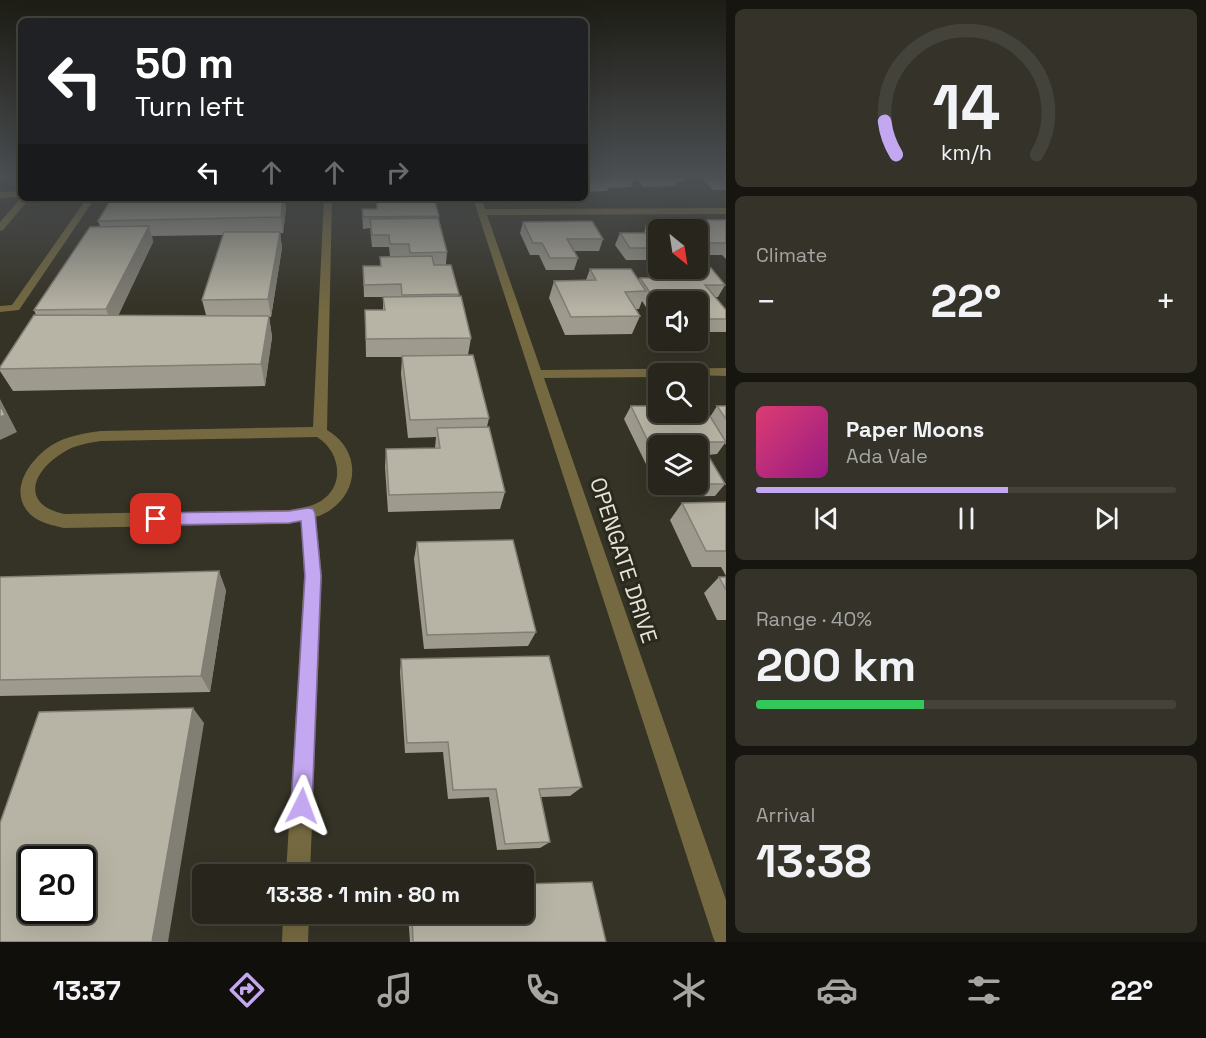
<!DOCTYPE html>
<html lang="en">
<head>
<meta charset="utf-8">
<style>
  :root { --surface:#28261c; --page:#343229; --text:#f1f3f6; --muted:#a5a5a3; --line:#44433b; --accent:#c4a7f1 }
  body { margin:0; font-family:"Space Grotesk",sans-serif; background:var(--page); color:var(--text); height:100vh; display:flex; flex-direction:column; font-size:22px; white-space:nowrap }
  * { box-sizing:border-box; margin:0 }
  p { font-size:20px; color:var(--muted) }
  .icon { flex:none; width:33px; height:33px; fill:none; stroke:currentColor; stroke-width:2; stroke-linecap:round; stroke-linejoin:round }
  .map { position:relative; flex:1; overflow:hidden }
  .details { display:flex; flex-direction:column; gap:9px; padding:9px; background:#16150f; width:480px }
  .details>* { flex:none }
  .top-card { position:absolute; left:18px; top:18px; width:570px; height:183px; border-radius:9px; box-shadow:0 6px 24px #0002,0 0 0 2px var(--line); background:#202124; color:#fff; overflow:hidden }
  .needle { width:39px; rotate:150deg }
  .buttons { position:absolute; left:648px; top:219px; display:grid; gap:12px }
  .buttons a { display:grid; place-items:center; width:60px; height:60px; border-radius:9px; background:var(--surface); box-shadow:0 6px 24px #0002,0 0 0 2px var(--line); font-size:30px }
  .speed { position:absolute; left:18px; top:846px; display:flex; gap:12px; font-size:30px; font-weight:700; text-align:center }
  .speed>* { display:grid; place-content:center; width:78px; height:78px; border-radius:50%; background:var(--surface); box-shadow:0 6px 24px #0002,0 0 0 2px var(--line); line-height:1 }
  .speed .limit { border:3px solid #111; border-radius:9px; background:#fff; color:#111 }
  .pin { position:absolute; display:grid; place-items:center; width:51px; height:51px; color:#fff; margin:-26px; border-radius:12px; box-shadow:0 3px 9px #0006 }
  .me { position:absolute; width:66px; margin:-33px; rotate:3deg; stroke-linejoin:round; filter:drop-shadow(0 0 4px #0008) }
  .turn { display:flex; align-items:center; gap:21px; height:126px; padding:0 18px; font-size:27px }
  .turn .icon { width:78px; height:78px; stroke-width:2.5 }
  .turn b { display:block; font-size:42px; line-height:51px }
  .lanes { display:flex; align-items:center; height:57px; padding:0 18px; background:#0003; justify-content:center; gap:30px; direction:ltr }
  .lanes .off { opacity:.35 }
  .big { font-size:45px; font-weight:700; line-height:1.1 }
  .details .widget { flex:1; display:flex; flex-direction:column; justify-content:center; gap:9px; min-width:0; padding:0 21px; border-radius:9px; background:var(--page) }
  .details .dial { align-items:center; gap:0 }
  .dial svg { height:156px; overflow:visible; fill:none; stroke:var(--line); stroke-width:7; stroke-linecap:round; text-anchor:middle }
  .dial text { fill:var(--text); stroke:none }
  .song { display:flex; align-items:center; gap:18px }
  .cover { width:72px; height:72px; border-radius:9px; background:linear-gradient(135deg,hsl(340 70% 55%),hsl(310 70% 35%)) }
  .played { height:6px; border-radius:3px; background:linear-gradient(90deg,var(--accent) 60%,var(--line) 60%) }
  .keys { display:flex; justify-content:space-around; direction:ltr }
  .heat { display:flex; justify-content:space-between; align-items:center; font-size:33px; direction:ltr }
  .charge { height:9px; border-radius:4px; background:linear-gradient(90deg,#34c759 40%,var(--line) 0) }
  .trip { position:absolute; left:192px; top:864px; width:342px; height:60px; border-radius:9px; background:var(--surface); box-shadow:0 6px 24px #0002,0 0 0 2px var(--line); font-weight:700; line-height:60px; text-align:center }
  .dock { display:flex; height:96px; justify-content:space-around; align-items:center; background:#100f0b; color:var(--muted) }
  .dock .icon { width:42px; height:42px }
  .dock .on { color:var(--accent) }
  .dock b { font-size:27px; color:var(--text) }
  main { display:flex; flex:1; min-height:0 }
  .map>svg:first-child { display:block }
  .lines { fill:none; stroke-linecap:round; stroke-linejoin:round }
  .service { fill:#746940; fill-rule:evenodd }
  .minor { fill:#746940; fill-rule:evenodd }
  .wall { fill:#9e9b8e; fill-rule:evenodd }
  .shaded-wall { fill:#817e74 }
  .building { fill:#b8b4a5; stroke:#817e74; stroke-width:1.5; fill-rule:evenodd }
  .route { fill:#c4a7f1; stroke:#7f6d9d; stroke-width:1.5 }
  .labels { text-anchor:middle; stroke-width:6; stroke-linejoin:round; paint-order:stroke }
  .street-label { font-size:22px; fill:#e4e3db; stroke:#2b281c }
</style>
</head>
<body>
<main>
<div class="map">
<svg width="726" height="942" viewBox="0 0 726 942">
  <rect width="100%" height="100%" fill="#353226"/>
  <g class="lines">
    <path class="service" d="M 21,191 L 21,197 L 0,198 L 0,192 Z
      M 21,198 L 30,198 L 3,230 L 0,231 L 0,222 Z
      M 87,198 L 95,198 L 19,310 L 0,312 L 0,306 L 12,305 Z
      M 324,198 L 332,198 L 327,430 C 366,453 358,503 316,517 L 322,576 L 310,874 L 286,874 L 304,576 L 301,521 L 289,524 L 64,528 C 52,525 39,523 30,514 C 7,491 30,459 52,445 C 66,436 85,433 101,431 L 313,427 ZM 317,437 C 340,451 346,485 321,501 C 311,507 300,508 289,510 L 64,514 C 19,504 33,470 64,452 C 75,445 88,443 101,441 Z
      M 283,914 L 309,914 L 308,942 L 282,942 Z"/>
    <path class="minor" d="M 473,198 L 481,198 L 485,209 L 726,208 L 726,214 L 487,215 L 541,370 L 726,368 L 726,376 L 658,374 L 658,377 L 544,378 L 726,900 L 726,942 L 715,942 L 713,937 Z"/>
  </g>
  <path class="wall" d="M 585,178 L 634,178 L 631,187 L 609,188 L 607,191 L 585,192 Z
    M 636,178 L 686,178 L 685,181 L 677,181 L 675,186 L 643,187 Z
    M 701,178 L 726,178 L 726,190 L 713,190 Z
    M 390,198 L 439,216 L 439,219 L 447,252 L 446,264 L 459,294 L 458,296 L 471,338 L 468,355 L 489,418 L 487,427 L 505,492 L 500,509 L 388,512 L 385,467 L 386,449 L 435,448 L 436,437 L 408,438 L 401,374 L 402,357 L 366,357 L 365,310 L 383,310 L 383,297 L 400,297 L 364,297 L 363,266 L 380,266 L 380,257 L 408,256 L 390,256 L 389,247 L 372,247 L 370,228 L 363,229 L 362,209 L 377,209 L 377,201 L 390,201 Z
    M 286,208 L 283,233 L 280,233 L 282,248 L 271,317 L 269,317 L 272,337 L 265,386 L 13,391 L 0,371 L 0,367 L 36,315 L 34,310 L 100,226 L 98,221 ZM 223,235 L 202,300 L 206,315 L 118,315 L 153,242 L 152,236 Z
    M 688,220 L 726,220 L 726,259 L 722,255 L 703,255 L 698,267 L 698,230 L 684,230 Z
    M 523,222 L 603,239 L 599,251 L 574,251 L 578,258 L 574,270 L 546,270 L 539,255 L 530,255 L 520,233 Z
    M 646,226 L 658,230 L 658,260 L 626,260 L 615,245 L 620,233 L 644,233 Z
    M 680,268 L 711,268 L 725,285 L 718,297 L 715,297 L 726,310 L 726,332 L 698,332 L 698,302 L 658,302 L 658,325 L 642,301 L 639,309 L 635,309 L 640,316 L 632,334 L 565,335 L 549,298 L 554,281 L 586,280 L 590,269 L 639,280 L 640,278 L 675,278 Z
    M 631,406 L 710,417 L 717,406 L 726,406 L 726,445 L 725,443 L 717,454 L 708,455 L 725,484 L 715,496 L 662,497 L 624,419 ZM 658,446 L 698,484 L 658,484 Z
    M 726,502 L 726,576 L 721,567 L 692,567 L 670,520 L 682,503 Z
    M 417,542 L 536,632 L 528,646 L 424,649 L 414,559 Z
    M 0,577 L 226,590 L 210,692 L 0,696 Z
    M 719,577 L 726,577 L 726,620 L 717,620 L 704,593 Z
    M 401,659 L 582,787 L 570,796 L 541,797 L 550,842 L 540,848 L 497,850 L 489,797 L 448,799 L 443,752 L 405,753 L 400,672 Z
    M 408,914 L 524,914 L 606,942 L 410,942 Z"/>
  <path class="shaded-wall" d="M 283,198 L 285,198 L 286,208 L 283,233 L 281,217 Z
    M 149,226 L 153,242 L 113,327 L 106,309 Z
    M 280,232 L 282,248 L 271,317 L 268,299 Z
    M 269,316 L 272,337 L 265,386 L 261,364 Z
    M 0,399 L 17,432 L 0,440 Z
    M 219,571 L 226,590 L 210,692 L 201,676 Z
    M 193,708 L 204,723 L 168,942 L 152,942 Z"/>
  <path class="building" d="M 585,178 L 609,178 L 611,180 L 585,181 Z
    M 112,198 L 283,198 L 281,217 L 98,221 Z
    M 391,198 L 434,198 L 439,216 L 363,217 L 362,209 L 377,209 L 377,201 L 391,201 Z
    M 438,218 L 447,252 L 410,253 L 409,244 L 390,244 L 389,235 L 372,235 L 370,219 Z
    M 688,220 L 726,220 L 726,243 L 709,243 Z
    M 592,221 L 603,239 L 567,239 L 578,258 L 550,258 L 542,243 L 533,243 L 523,222 Z
    M 149,226 L 106,309 L 34,310 L 90,227 Z
    M 646,226 L 678,226 L 681,230 L 658,230 L 658,248 L 630,248 L 620,233 L 652,233 Z
    M 224,232 L 280,232 L 268,299 L 202,300 Z
    M 698,248 L 704,255 L 698,255 Z
    M 432,256 L 434,265 L 451,265 L 459,294 L 402,295 L 401,284 L 364,285 L 363,266 L 381,266 L 380,257 Z
    M 680,268 L 711,268 L 725,285 L 705,285 L 726,310 L 726,319 L 698,319 L 698,302 L 658,302 L 658,304 L 640,278 L 687,278 Z
    M 590,269 L 631,269 L 646,291 L 625,292 L 640,316 L 571,317 L 554,281 L 596,280 Z
    M 461,296 L 471,338 L 366,339 L 365,310 L 385,310 L 383,297 Z
    M 34,315 L 269,316 L 261,364 L 0,369 L 0,367 Z
    M 473,355 L 489,418 L 410,420 L 402,356 Z
    M 0,405 L 5,415 L 0,417 Z
    M 698,405 L 703,405 L 726,442 L 700,442 L 725,484 L 698,484 L 698,446 L 658,446 L 658,462 L 631,406 L 658,406 L 658,412 L 698,412 Z
    M 717,406 L 726,406 L 726,419 Z
    M 489,427 L 505,492 L 389,495 L 386,449 L 440,448 L 437,428 Z
    M 726,502 L 726,551 L 706,551 L 682,503 Z
    M 513,540 L 536,632 L 427,635 L 417,542 Z
    M 219,571 L 201,676 L 0,680 L 0,577 Z
    M 719,577 L 726,577 L 726,590 Z
    M 549,656 L 582,787 L 539,789 L 550,842 L 505,844 L 496,789 L 453,790 L 448,742 L 407,743 L 401,659 Z
    M 193,708 L 152,942 L 0,942 L 0,823 L 39,712 ZM 32,860 L 82,860 L 82,910 L 32,910 Z
    M 592,882 L 606,942 L 413,942 L 412,914 L 524,914 L 524,884 Z"/>
  <linearGradient id="sky" x2="0" y2="1"><stop stop-color="#1d1c15"/><stop offset="0.57" stop-color="#4b4f52"/><stop offset="1" stop-color="#4b4f52" stop-opacity="0"/></linearGradient>
  <rect width="726" height="310" fill="url(#sky)"/>
  <path class="route" d="M 308,508 L 313,509 L 315,513 L 321,576 L 312,806 L 309,813 L 302,816 L 294,813 L 291,806 L 305,576 L 301,521 L 289,523 L 156,525 L 150,524 L 148,519 L 150,515 L 156,513 L 289,511 Z"/>
  <g class="labels">
    <g class="street-label">
      <text transform="translate(624 560) rotate(72)" y="8">OPENGATE DRIVE</text>
    </g>
  </g>
</svg>
<div class="buttons">
<a><svg class="needle" viewBox="-14 -14 28 28"><path d="M0-13l5 13h-10z" fill="#e53935"/><path d="M0 13l5-13h-10z" fill="#a5a5a3"/></svg></a>
<a><svg class="icon" aria-label="sound" viewBox="0 0 24 24"><path d="M4 9h4l5-4v14l-5-4H4zM17 9q2 3 0 6"/></svg></a>
<a><svg class="icon" aria-label="search" viewBox="0 0 24 24"><circle cx="10" cy="10" r="6"/><path d="M15 15l6 6"/></svg></a>
<a><svg class="icon" aria-label="layers" viewBox="0 0 24 24"><path d="M12 4l9 5-9 5-9-5zM3 14l9 5 9-5"/></svg></a>
</div>
<div class="speed"><div class="limit">20</div></div>
<div class="pin" style="left:156px;top:519px;background:#d93025"><svg class="icon" aria-label="arrive" viewBox="0 0 24 24"><path d="M6 21V4h12l-3 4 3 4H6"/></svg></div>
<svg class="me" style="left:302px;top:806px" viewBox="-20 -20 40 40"><path d="M0-17L14 15 0 8-14 15z" fill="#c4a7f1" stroke="#fff" stroke-width="4"/></svg>
<div class="trip">13:38 · 1 min · 80 m</div>
<div class="top-card">
<div class="turn"><svg class="icon" aria-label="left" viewBox="0 0 24 24"><path d="M17 20v-9H6M10 6l-5 5 5 5"/></svg><div><b>50 m</b>Turn left</div></div>
<div class="lanes"><svg class="icon" aria-label="left" viewBox="0 0 24 24"><path d="M17 20v-9H6M10 6l-5 5 5 5"/></svg><svg class="icon off" aria-label="ahead" viewBox="0 0 24 24"><path d="M12 20V5M6 11l6-6 6 6"/></svg><svg class="icon off" aria-label="ahead" viewBox="0 0 24 24"><path d="M12 20V5M6 11l6-6 6 6"/></svg><svg class="icon off" aria-label="right" viewBox="0 0 24 24"><path d="M7 20v-9h11M14 6l5 5-5 5"/></svg></div>
</div>
</div>
<section class="details">
<div class="widget dial"><svg viewBox="0 0 100 80">
<path d="M14 69A42 42 0 1 1 86 69"/>
<path d="M14 69A42 42 0 0 1 8 52" stroke="#c4a7f1"/>
<text x="50" y="56" font-size="32" font-weight="700">14</text>
<text x="50" y="72" font-size="11">km/h</text>
</svg></div>
<div class="widget"><p>Climate</p>
<div class="heat"><a>−</a><b class="big">22°</b><a>+</a></div>
</div>
<div class="widget">
<div class="song"><i class="cover"></i><div><b>Paper Moons</b><p>Ada Vale</p></div></div>
<div class="played"></div>
<div class="keys"><svg class="icon" aria-label="previous" viewBox="0 0 24 24"><path d="M18 5L8 12l10 7zM5 5v14"/></svg><svg class="icon" aria-label="pause" viewBox="0 0 24 24"><path d="M8 5v14M16 5v14"/></svg><svg class="icon" aria-label="next" viewBox="0 0 24 24"><path d="M6 5l10 7-10 7zM19 5v14"/></svg></div>
</div>
<div class="widget"><p>Range · 40%</p><b class="big">200 km</b><div class="charge"></div></div>
<div class="widget"><p>Arrival</p><b class="big">13:38</b></div>
</section>
</main>
<nav class="dock">
<b>13:37</b>
<svg class="icon on" aria-label="directions" viewBox="0 0 24 24"><path d="M12 3l9 9-9 9-9-9zM9 14v-3h6M13 9l2 2-2 2"/></svg>
<svg class="icon" aria-label="music" viewBox="0 0 24 24"><path d="M9 18V5l10-2v13"/><circle cx="6" cy="18" r="3"/><circle cx="16" cy="16" r="3"/></svg>
<svg class="icon" aria-label="phone" viewBox="0 0 24 24"><path d="M5 4h4l2 5-3 2q2 4 5 5l2-3 5 2v4C11 20 4 13 5 4z"/></svg>
<svg class="icon" aria-label="climate" viewBox="0 0 24 24"><path d="M12 3v18M4 7l16 10M4 17L20 7"/></svg>
<svg class="icon" aria-label="car" viewBox="0 0 24 24"><path d="M5 17H2v-5l4-1 3-4h7l3 4 3 1v5h-3M9 17h6M6 11h13"/><circle cx="7" cy="17" r="2"/><circle cx="17" cy="17" r="2"/></svg>
<svg class="icon" aria-label="filters" viewBox="0 0 24 24"><path d="M4 7h16M4 17h16"/><circle cx="9" cy="7" r="2"/><circle cx="15" cy="17" r="2"/></svg>
<b>22°</b>
</nav>
</body>
</html>
